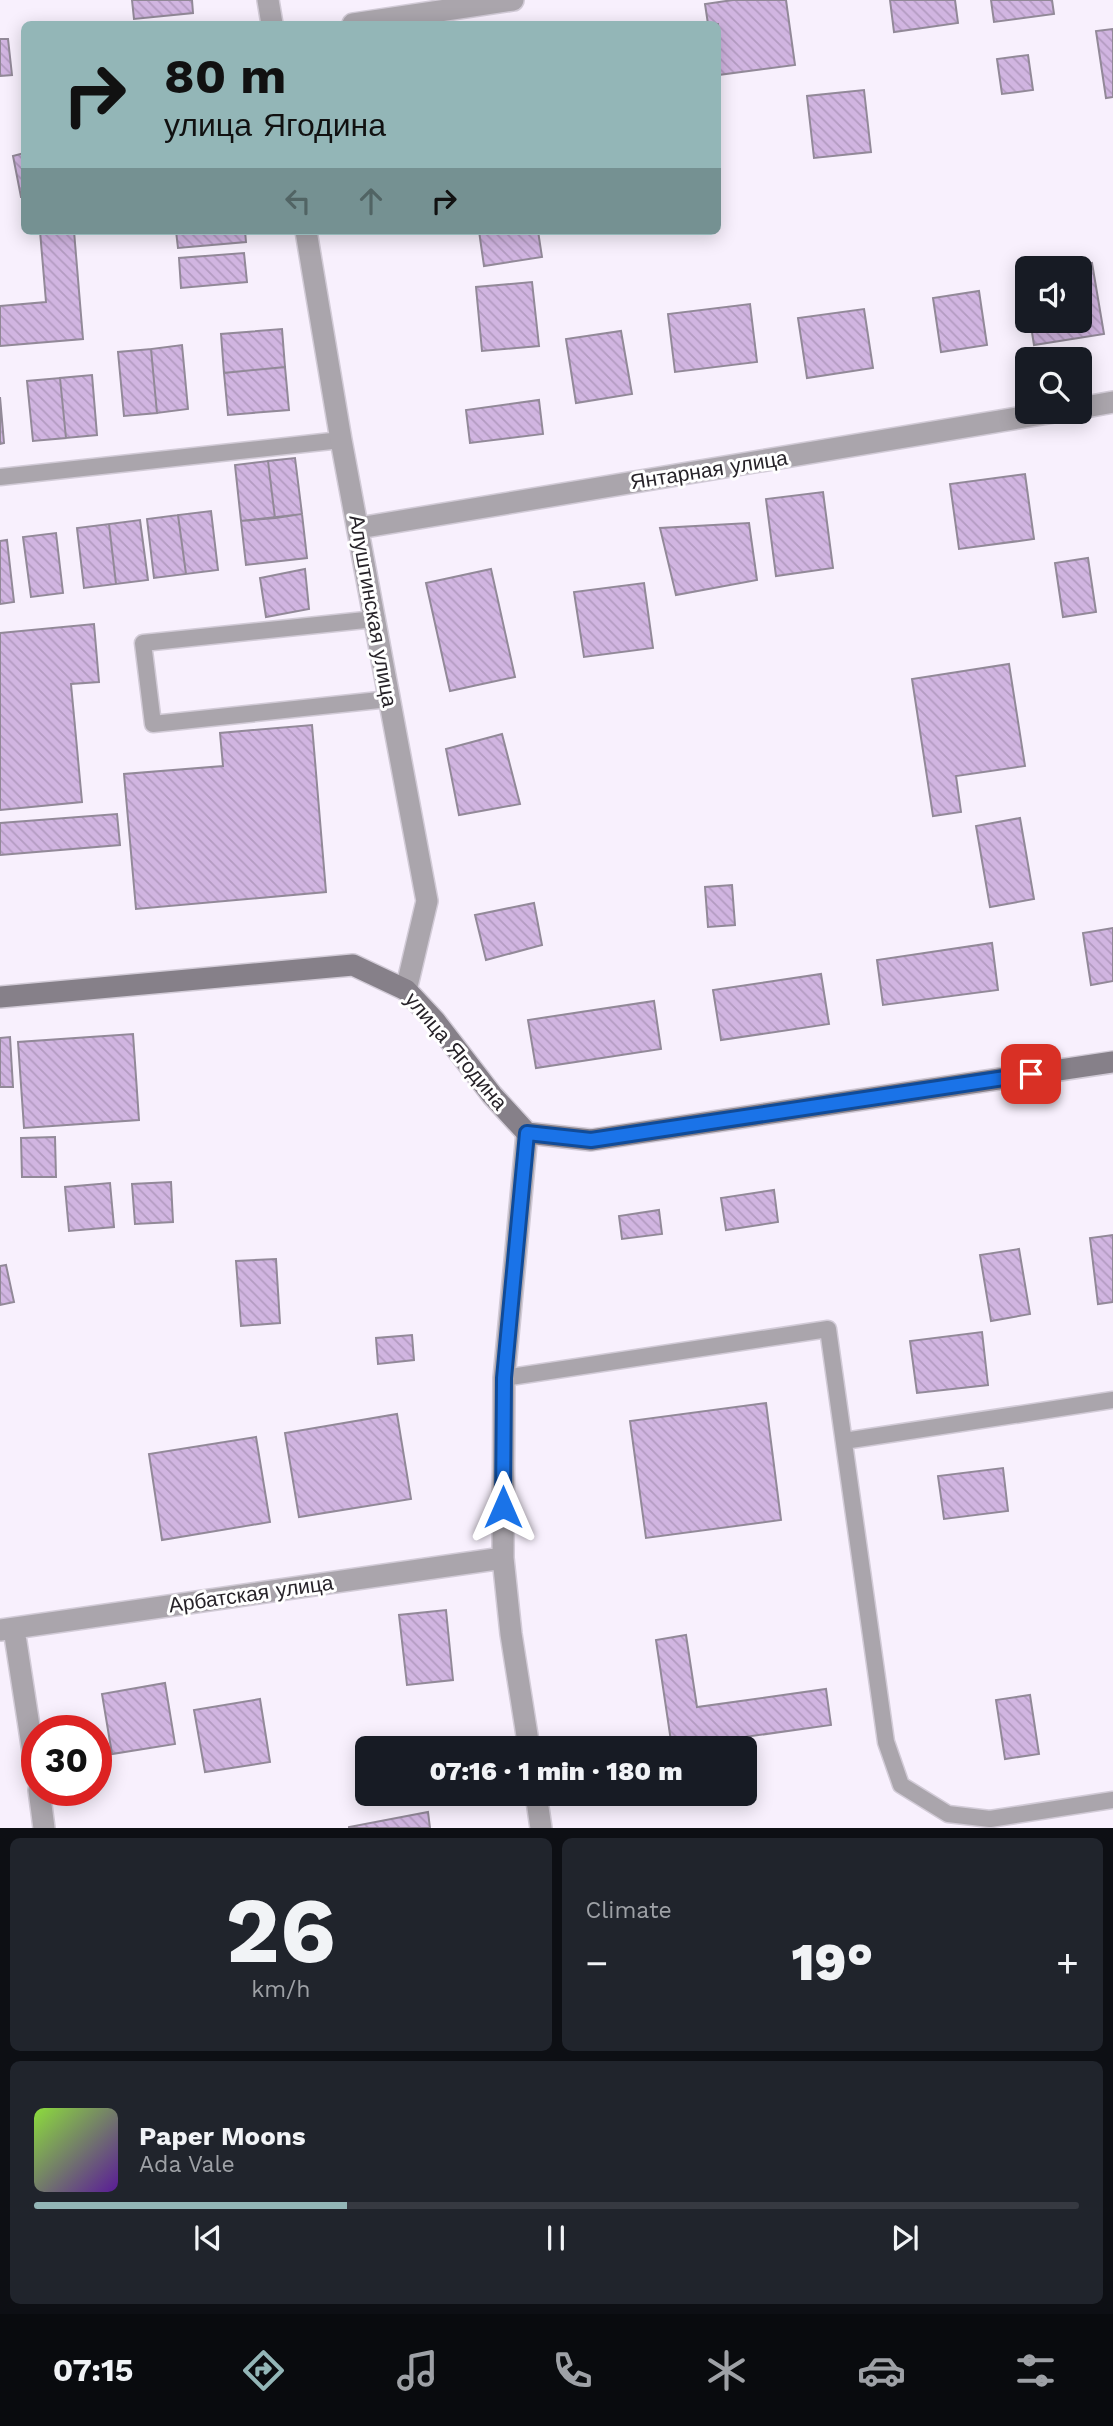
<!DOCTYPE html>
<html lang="en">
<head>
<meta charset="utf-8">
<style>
  :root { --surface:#171b24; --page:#20242c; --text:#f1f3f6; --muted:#9ea1a6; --line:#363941; --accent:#93b6b7 }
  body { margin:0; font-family:"Work Sans",sans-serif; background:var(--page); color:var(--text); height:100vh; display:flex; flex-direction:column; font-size:26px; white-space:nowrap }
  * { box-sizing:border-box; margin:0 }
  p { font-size:23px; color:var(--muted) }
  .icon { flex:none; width:38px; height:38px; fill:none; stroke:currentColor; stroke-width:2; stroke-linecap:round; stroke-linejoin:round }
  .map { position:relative; height:1828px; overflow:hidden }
  .sheet { display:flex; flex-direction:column; gap:10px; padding:10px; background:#0d0f14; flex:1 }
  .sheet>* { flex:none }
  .top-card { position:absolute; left:21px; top:21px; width:700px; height:214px; border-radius:10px; box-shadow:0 4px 18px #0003; background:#93b6b7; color:#111; overflow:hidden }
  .buttons { position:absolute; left:1015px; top:256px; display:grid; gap:14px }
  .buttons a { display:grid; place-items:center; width:77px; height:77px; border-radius:10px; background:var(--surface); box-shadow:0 4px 18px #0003; font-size:35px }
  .speed { position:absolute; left:21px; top:1715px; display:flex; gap:14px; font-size:35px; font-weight:700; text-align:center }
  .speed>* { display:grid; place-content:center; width:91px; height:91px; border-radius:50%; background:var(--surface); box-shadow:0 4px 18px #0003; line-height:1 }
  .speed .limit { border:10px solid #d22; background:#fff; color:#111 }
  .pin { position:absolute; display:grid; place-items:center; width:60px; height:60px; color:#fff; margin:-30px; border-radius:14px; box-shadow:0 4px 10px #0006 }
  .me { position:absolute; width:77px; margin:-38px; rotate:0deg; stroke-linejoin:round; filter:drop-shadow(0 0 5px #0008) }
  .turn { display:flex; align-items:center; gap:24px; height:147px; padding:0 28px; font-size:32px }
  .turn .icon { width:91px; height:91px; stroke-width:2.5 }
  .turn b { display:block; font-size:49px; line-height:60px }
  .lanes { display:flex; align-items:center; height:66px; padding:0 28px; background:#0003; justify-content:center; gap:35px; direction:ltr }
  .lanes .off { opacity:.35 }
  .big { font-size:52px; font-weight:800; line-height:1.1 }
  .sheet .widget { flex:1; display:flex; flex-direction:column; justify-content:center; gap:10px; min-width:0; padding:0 24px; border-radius:10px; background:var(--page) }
  .sheet .dial { align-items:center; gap:0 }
  .dial b { font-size:91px; line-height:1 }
  .song { display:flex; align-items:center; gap:21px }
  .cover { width:84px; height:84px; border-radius:10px; background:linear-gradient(135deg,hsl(90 70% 55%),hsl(270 70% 35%)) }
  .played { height:7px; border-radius:4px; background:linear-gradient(90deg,var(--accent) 30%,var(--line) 30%) }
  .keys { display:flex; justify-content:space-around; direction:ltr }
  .heat { display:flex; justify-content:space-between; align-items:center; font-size:38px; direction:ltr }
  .sheet .tiles { flex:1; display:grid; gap:10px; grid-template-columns:1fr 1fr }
  .widget:last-child { grid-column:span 2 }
  .trip { position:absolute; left:355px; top:1736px; width:402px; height:70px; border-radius:10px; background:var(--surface); box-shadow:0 4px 18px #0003; font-weight:800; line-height:70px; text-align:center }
  .tabs { display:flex; height:112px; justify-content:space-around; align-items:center; background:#090b0e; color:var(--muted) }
  .tabs .icon { width:49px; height:49px }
  .tabs .on { color:var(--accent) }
  .tabs b { font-size:32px; color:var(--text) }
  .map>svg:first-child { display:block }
  .building { fill:url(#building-back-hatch); stroke:#928998; stroke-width:2 }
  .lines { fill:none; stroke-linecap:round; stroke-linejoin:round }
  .lane-casing { stroke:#d2cbd7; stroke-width:19 }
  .street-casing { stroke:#d2cbd7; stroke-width:24 }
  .secondary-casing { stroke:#d2cbd7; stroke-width:24 }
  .lane { stroke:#aaa5ac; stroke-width:16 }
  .street { stroke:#aaa5ac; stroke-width:21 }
  .secondary { stroke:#868089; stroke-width:21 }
  .route-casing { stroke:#114b97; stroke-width:18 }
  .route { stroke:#1a73e8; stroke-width:12 }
  .labels { text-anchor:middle; stroke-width:6; stroke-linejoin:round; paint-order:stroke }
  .street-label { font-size:21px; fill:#272329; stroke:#fff }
</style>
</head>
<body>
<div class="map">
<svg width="1113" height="1828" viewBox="0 0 1113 1828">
  <defs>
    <pattern id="building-back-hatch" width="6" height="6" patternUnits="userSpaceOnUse" patternTransform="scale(1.75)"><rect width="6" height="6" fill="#d1b5e1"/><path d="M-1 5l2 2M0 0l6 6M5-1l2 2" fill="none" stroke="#b39bc1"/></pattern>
  </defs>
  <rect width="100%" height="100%" fill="#f8f0fd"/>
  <path class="building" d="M 132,0 L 192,0 L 193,13 L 134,19 Z
    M 733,0 L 786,0 L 795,65 L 718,75 L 718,24 L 708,24 L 705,4 Z
    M 890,0 L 955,0 L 958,23 L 894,32 Z
    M 991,0 L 1052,0 L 1054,14 L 994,22 Z
    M 1113,29 L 1113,97 L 1106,98 L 1096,31 Z
    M 0,39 L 8,39 L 12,75 L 0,76 Z
    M 1028,55 L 1033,90 L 1002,94 L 997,59 Z
    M 864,90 L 871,152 L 814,158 L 807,96 Z
    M 24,153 L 24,197 L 21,197 L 13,156 Z
    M 40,231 L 74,231 L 83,339 L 0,346 L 0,306 L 46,302 Z
    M 176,231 L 245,231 L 246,242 L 178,248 Z
    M 479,231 L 538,231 L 542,257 L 484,266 Z
    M 244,253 L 247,282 L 181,288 L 179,258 Z
    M 1092,263 L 1104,334 L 1034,345 L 1030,320 L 1080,320 L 1080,268 L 1064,268 Z
    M 1027,274 L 1027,303 L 1023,275 Z
    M 532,282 L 539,346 L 482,351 L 476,287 Z
    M 979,291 L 987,345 L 941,352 L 933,298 Z
    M 750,304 L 757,362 L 675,372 L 668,314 Z
    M 864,309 L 873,368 L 807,378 L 798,318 Z
    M 282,329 L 285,367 L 224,373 L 221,334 Z
    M 621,331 L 632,394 L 576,403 L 566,339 Z
    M 182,345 L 188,409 L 157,413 L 151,349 Z
    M 151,349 L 157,413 L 124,416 L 118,352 Z
    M 285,367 L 289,410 L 228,415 L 224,373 Z
    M 92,375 L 97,435 L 66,438 L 60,378 Z
    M 60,378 L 66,438 L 33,441 L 27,381 Z
    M 0,397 L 4,443 L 0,444 Z
    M 539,400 L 543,434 L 470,443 L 466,410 Z
    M 295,458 L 302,514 L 275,518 L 268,461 Z
    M 268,461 L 275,518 L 241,521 L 235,465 Z
    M 1025,474 L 1034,539 L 959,549 L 950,484 Z
    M 823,492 L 833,568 L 776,576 L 766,499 Z
    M 211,511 L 218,570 L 186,574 L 178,515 Z
    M 302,514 L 307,558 L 246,565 L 241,521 Z
    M 178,515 L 186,574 L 154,578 L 147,519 Z
    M 140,520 L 148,580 L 116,584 L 109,524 Z
    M 749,523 L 757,580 L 676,595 L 660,528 Z
    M 109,524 L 116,584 L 84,588 L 77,528 Z
    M 56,533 L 63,593 L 31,597 L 23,537 Z
    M 7,540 L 14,602 L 0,604 L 0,541 Z
    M 1088,558 L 1096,612 L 1063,617 L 1055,563 Z
    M 305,569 L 309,609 L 266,617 L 260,578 Z
    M 491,569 L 515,677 L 450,691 L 426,583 Z
    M 644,583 L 653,648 L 584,657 L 574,592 Z
    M 94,624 L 99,682 L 71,684 L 82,802 L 0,810 L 0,633 Z
    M 1009,664 L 1025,766 L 956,776 L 961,812 L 933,816 L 912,679 Z
    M 312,725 L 326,892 L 136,909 L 124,774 L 223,766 L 220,733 Z
    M 502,734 L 520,804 L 459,815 L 446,749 Z
    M 117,814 L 120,845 L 0,855 L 0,823 Z
    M 1020,818 L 1034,899 L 990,907 L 976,826 Z
    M 732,885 L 735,925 L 708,927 L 705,887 Z
    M 534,903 L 542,945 L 486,960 L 475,915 Z
    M 1113,928 L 1113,981 L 1091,985 L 1083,933 Z
    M 992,943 L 998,990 L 883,1005 L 877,960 Z
    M 821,974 L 829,1024 L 721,1040 L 713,990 Z
    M 654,1001 L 661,1049 L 536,1068 L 528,1020 Z
    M 133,1034 L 139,1120 L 24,1128 L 18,1042 Z
    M 10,1037 L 13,1087 L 0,1087 L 0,1038 Z
    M 55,1137 L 56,1177 L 22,1177 L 21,1138 Z
    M 171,1182 L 173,1222 L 135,1224 L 132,1184 Z
    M 110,1183 L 114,1227 L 69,1231 L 65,1187 Z
    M 774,1190 L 778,1222 L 726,1230 L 721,1198 Z
    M 659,1210 L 662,1234 L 622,1239 L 619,1216 Z
    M 1113,1235 L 1113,1302 L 1098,1304 L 1090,1238 Z
    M 1019,1249 L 1030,1314 L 991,1321 L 980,1255 Z
    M 276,1259 L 280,1323 L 241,1326 L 236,1261 Z
    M 6,1265 L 14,1302 L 0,1305 L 0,1266 Z
    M 982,1332 L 988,1385 L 917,1393 L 910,1341 Z
    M 412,1335 L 414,1360 L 378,1364 L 376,1338 Z
    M 766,1403 L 781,1520 L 646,1538 L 630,1421 Z
    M 397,1414 L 411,1499 L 299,1517 L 285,1433 Z
    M 256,1437 L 270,1522 L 162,1540 L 149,1454 Z
    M 1003,1468 L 1008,1511 L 944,1519 L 938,1476 Z
    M 446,1610 L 453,1680 L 407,1685 L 399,1615 Z
    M 686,1635 L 697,1707 L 826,1689 L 831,1725 L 702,1743 L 702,1748 L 672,1748 L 656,1640 Z
    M 165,1683 L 175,1744 L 112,1754 L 102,1694 Z
    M 1030,1695 L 1039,1754 L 1005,1759 L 996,1700 Z
    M 260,1699 L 270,1762 L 205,1772 L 194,1710 Z
    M 428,1812 L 430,1828 L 349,1828 L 349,1827 Z"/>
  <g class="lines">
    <g class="lane-casing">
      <path id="lane" d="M 0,477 L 341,440
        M 375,619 L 143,643 L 153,724 L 389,699
        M 504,1378 L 828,1329 L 886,1742 L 901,1785 L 948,1814 L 990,1819 L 1113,1800
        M 844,1441 L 1113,1400"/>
    </g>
    <g class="street-casing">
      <path id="street" d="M 268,0 L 272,24
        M 353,24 L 513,0
        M 306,231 L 341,440 L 427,901 L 406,990
        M 1080,408 L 1113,402
        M 359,528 L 1060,411
        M 527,1133 L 504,1378 L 503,1558 L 511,1634 L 529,1748
        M 14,1629 L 37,1778
        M 0,1630 L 503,1558
        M 39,1790 L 44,1828
        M 536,1794 L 541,1828"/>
    </g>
    <g class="secondary-casing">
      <path id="secondary" d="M 0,997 L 353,965 L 406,990 L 435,1021 L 492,1095 L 527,1133 L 591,1140 L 1113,1062"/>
    </g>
    <use href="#lane" class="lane"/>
    <use href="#street" class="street"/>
    <use href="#secondary" class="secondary"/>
  </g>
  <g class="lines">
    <g class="route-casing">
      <path id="route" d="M 503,1507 L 504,1378 L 527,1133 L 591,1140 L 1031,1074"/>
    </g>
    <use href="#route" class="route"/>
  </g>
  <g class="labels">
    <g class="street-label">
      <text transform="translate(709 470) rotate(-9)" y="7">Янтарная улица</text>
      <text transform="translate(373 611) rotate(80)" y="7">Алуштинская улица</text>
      <text transform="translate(456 1051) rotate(50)" y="7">улица Ягодина</text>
      <text transform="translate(251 1594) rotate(-8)" y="7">Арбатская улица</text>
    </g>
  </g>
</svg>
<div class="buttons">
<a><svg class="icon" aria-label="sound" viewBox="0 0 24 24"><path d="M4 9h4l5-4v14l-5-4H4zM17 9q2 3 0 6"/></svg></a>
<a><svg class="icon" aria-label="search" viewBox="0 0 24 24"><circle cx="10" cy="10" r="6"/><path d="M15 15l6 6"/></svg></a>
</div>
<div class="speed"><div class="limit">30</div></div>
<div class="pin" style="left:1031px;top:1074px;background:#d93025"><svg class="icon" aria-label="arrive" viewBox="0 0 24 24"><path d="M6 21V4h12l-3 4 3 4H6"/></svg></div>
<svg class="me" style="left:503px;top:1507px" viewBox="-20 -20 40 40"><path d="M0-17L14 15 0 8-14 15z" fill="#1a73e8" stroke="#fff" stroke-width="4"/></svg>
<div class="trip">07:16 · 1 min · 180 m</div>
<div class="top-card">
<div class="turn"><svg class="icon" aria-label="right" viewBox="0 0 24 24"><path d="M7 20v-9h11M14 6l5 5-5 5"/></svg><div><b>80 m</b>улица Ягодина</div></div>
<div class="lanes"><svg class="icon off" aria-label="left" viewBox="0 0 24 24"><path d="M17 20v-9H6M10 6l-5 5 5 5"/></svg><svg class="icon off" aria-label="ahead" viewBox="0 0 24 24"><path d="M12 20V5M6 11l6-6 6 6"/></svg><svg class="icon" aria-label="right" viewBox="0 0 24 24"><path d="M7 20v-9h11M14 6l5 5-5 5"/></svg></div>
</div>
</div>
<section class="sheet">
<div class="tiles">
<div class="widget dial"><b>26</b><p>km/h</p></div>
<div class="widget"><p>Climate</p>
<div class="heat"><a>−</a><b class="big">19°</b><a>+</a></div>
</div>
<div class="widget">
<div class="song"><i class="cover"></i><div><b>Paper Moons</b><p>Ada Vale</p></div></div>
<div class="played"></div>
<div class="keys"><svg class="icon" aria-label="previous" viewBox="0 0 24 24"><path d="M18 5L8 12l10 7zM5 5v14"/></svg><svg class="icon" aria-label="pause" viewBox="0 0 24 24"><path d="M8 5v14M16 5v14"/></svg><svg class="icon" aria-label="next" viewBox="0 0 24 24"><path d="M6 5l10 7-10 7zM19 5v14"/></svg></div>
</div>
</div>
</section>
<nav class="tabs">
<b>07:15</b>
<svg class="icon on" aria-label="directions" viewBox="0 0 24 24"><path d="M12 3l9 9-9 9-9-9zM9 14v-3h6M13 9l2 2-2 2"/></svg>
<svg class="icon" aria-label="music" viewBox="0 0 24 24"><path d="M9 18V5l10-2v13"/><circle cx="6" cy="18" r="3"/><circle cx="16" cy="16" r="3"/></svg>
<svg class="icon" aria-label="phone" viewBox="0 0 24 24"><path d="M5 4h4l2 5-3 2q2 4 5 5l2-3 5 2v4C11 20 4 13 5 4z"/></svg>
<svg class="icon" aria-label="climate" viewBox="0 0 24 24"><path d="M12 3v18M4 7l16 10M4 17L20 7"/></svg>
<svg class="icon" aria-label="car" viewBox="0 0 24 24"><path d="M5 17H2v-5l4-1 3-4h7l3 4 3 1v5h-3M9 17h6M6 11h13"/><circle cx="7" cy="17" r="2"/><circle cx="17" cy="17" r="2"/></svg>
<svg class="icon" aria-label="filters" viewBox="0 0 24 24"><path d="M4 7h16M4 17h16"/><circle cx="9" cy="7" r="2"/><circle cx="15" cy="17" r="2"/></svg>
</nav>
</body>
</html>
